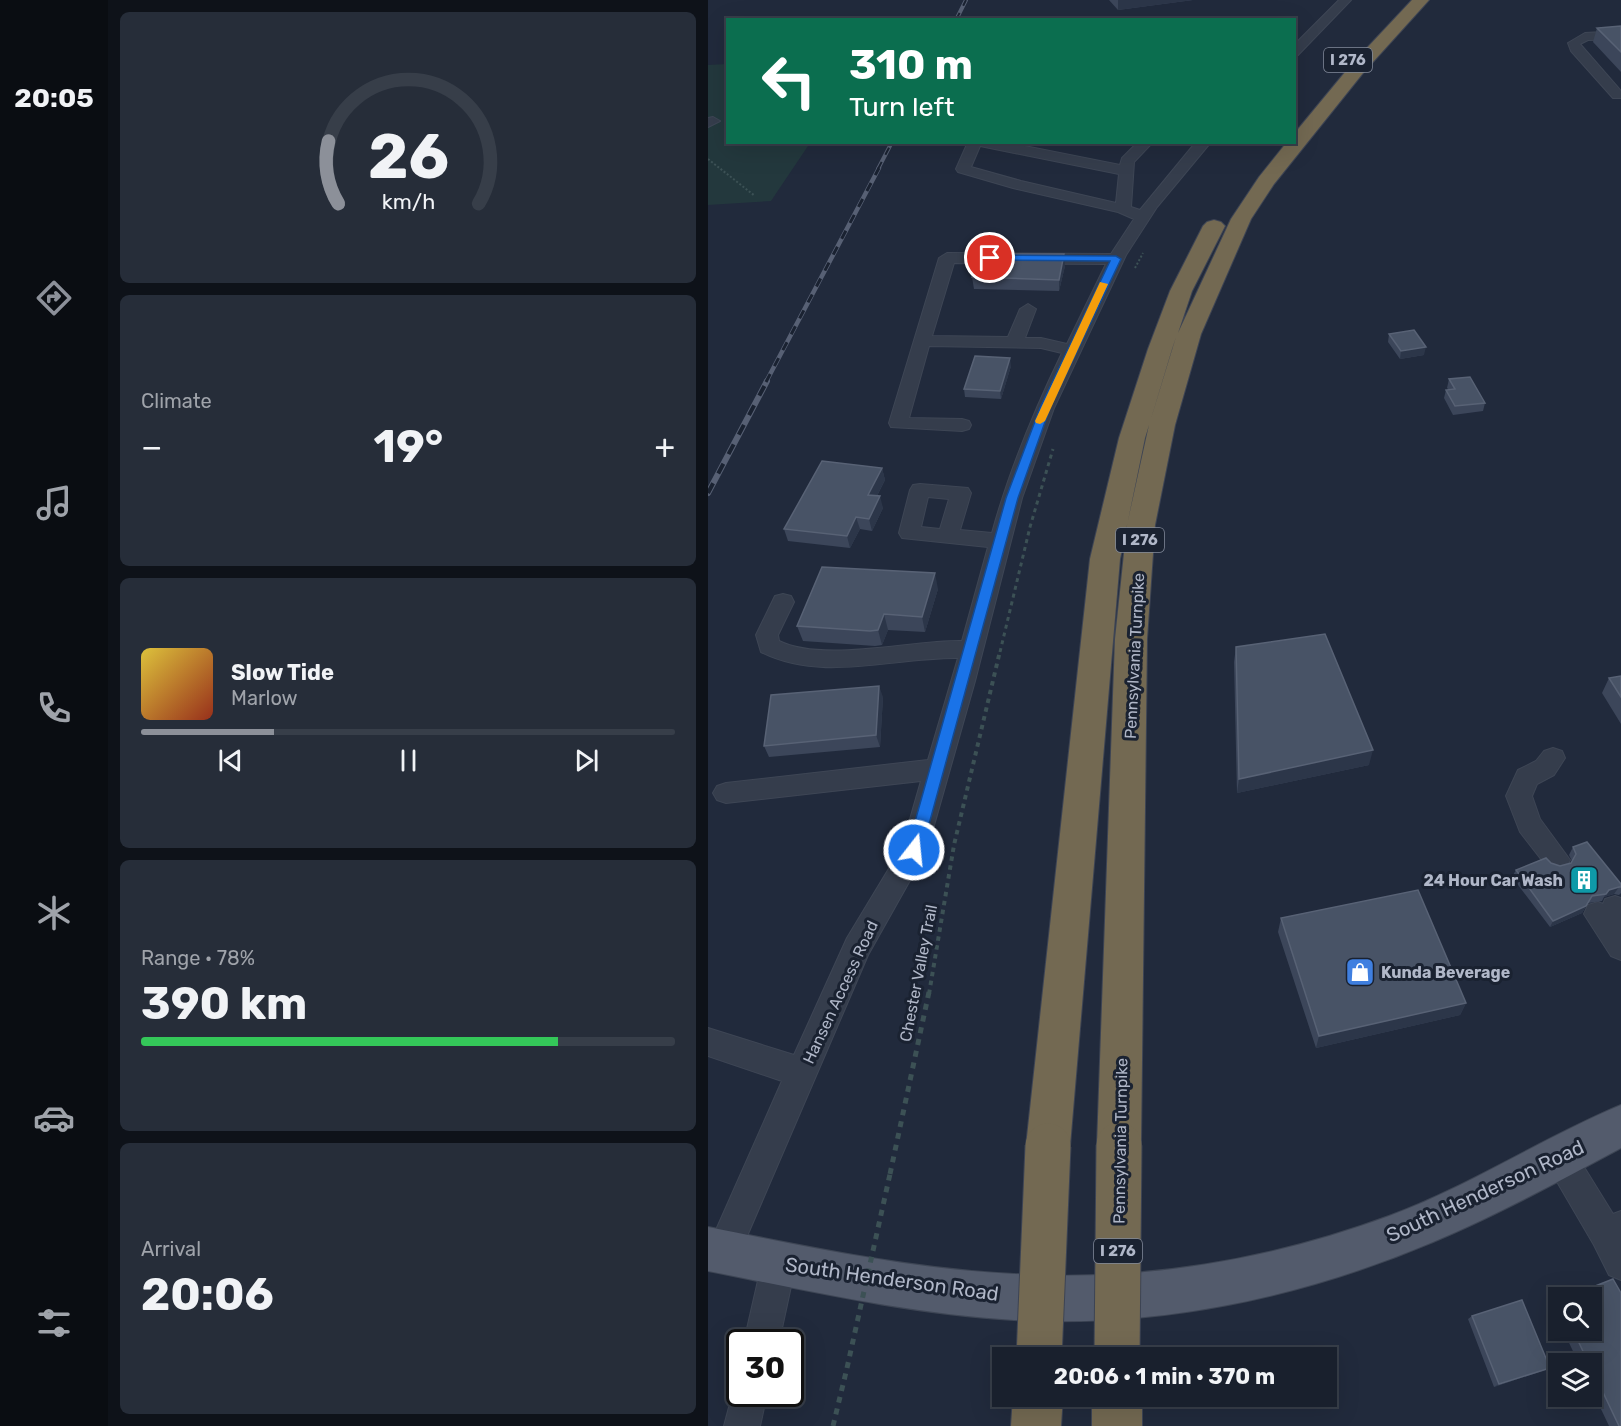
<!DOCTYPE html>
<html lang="en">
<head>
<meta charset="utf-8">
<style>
  :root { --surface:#19202d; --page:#262d39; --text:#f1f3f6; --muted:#9fa3aa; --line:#373e49; --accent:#8c9099 }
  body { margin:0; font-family:Rubik,sans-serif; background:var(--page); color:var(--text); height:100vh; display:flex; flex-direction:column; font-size:22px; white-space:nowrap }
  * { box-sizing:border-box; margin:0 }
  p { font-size:20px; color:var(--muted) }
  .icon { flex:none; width:33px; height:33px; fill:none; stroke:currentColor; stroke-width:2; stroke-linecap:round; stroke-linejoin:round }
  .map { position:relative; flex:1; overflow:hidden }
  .panel { display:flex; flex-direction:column; gap:12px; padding:12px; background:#0e1219; width:600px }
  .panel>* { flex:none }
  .banner { position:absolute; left:18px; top:18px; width:570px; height:126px; border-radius:0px; box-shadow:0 6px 24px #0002,0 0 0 2px var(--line); background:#0b6e4f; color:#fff; overflow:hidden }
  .buttons { position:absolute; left:840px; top:1287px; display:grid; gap:12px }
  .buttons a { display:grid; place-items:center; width:54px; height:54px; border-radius:0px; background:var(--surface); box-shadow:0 6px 24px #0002,0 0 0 2px var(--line); font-size:30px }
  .speed { position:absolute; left:18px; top:1329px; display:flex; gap:12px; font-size:30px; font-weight:700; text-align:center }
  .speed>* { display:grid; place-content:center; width:78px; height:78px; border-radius:50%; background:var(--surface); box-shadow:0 6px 24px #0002,0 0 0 2px var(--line); line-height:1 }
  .speed .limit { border:3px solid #111; border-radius:9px; background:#fff; color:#111 }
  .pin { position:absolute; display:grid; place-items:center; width:51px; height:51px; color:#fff; margin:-26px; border:3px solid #fff; border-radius:50%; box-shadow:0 2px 6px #0007 }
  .me { position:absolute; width:66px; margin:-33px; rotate:16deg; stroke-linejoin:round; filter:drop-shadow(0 0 4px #0008) }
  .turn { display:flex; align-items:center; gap:21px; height:126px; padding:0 24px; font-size:27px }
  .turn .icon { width:78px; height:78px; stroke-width:2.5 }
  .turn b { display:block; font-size:42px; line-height:51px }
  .big { font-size:45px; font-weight:700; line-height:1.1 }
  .panel .widget { flex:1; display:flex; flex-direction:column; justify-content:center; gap:9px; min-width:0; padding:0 21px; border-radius:9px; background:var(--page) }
  .panel .dial { align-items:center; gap:0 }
  .dial svg { height:156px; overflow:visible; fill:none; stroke:var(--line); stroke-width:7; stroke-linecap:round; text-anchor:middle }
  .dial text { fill:var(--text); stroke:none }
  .song { display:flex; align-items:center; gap:18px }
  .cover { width:72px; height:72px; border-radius:9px; background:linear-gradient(135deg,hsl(50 70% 55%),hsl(10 70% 35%)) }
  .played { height:6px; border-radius:3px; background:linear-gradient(90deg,var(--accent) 25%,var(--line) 25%) }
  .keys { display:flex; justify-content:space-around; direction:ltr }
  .heat { display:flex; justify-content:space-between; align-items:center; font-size:33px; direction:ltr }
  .charge { height:9px; border-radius:4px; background:linear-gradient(90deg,#34c759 78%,var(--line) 0) }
  .trip { position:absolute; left:284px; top:1347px; width:345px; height:60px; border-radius:0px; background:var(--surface); box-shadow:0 6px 24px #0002,0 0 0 2px var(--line); font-weight:700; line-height:60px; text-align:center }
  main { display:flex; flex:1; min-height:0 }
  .dock { display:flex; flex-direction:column; width:108px; justify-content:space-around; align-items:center; background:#0a0d12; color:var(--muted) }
  .dock .icon { width:42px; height:42px }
  .dock .active { color:var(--accent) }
  .dock b { font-size:27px; color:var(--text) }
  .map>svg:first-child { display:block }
  .green { fill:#23383d }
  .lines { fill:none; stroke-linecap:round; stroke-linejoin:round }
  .minor-casing { stroke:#3e4655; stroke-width:2 }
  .major-casing { stroke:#3e4655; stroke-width:2 }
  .highway-casing { stroke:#3d4454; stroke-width:2 }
  .path-far3 { stroke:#3c5155; stroke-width:2; stroke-dasharray:2 2; stroke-linecap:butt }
  .path-far2 { stroke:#3c5155; stroke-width:3; stroke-dasharray:4 4; stroke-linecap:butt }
  .path-far1 { stroke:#3c5155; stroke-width:4; stroke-dasharray:4.5 4.5; stroke-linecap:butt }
  .path { stroke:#3c5155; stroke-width:5; stroke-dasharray:6 6; stroke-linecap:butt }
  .minor { fill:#353d4c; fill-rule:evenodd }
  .major { fill:#535b6c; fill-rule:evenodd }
  .highway { fill:#736952; fill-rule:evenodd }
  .rail-far2-casing { stroke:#576074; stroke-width:4 }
  .rail-far1-casing { stroke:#576074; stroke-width:4.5 }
  .rail-casing { stroke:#576074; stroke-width:6 }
  .rail-far2 { stroke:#1a2231; stroke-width:2; stroke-dasharray:8; stroke-linecap:butt }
  .rail-far1 { stroke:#1a2231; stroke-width:3; stroke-dasharray:9; stroke-linecap:butt }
  .rail { stroke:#1a2231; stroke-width:4; stroke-dasharray:11; stroke-linecap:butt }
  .highway-bridge-casing { stroke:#3d4454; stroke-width:47; stroke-linecap:butt }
  .path-bridge { stroke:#3c5155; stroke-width:5; stroke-dasharray:6 6; stroke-linecap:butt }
  .highway-bridge { stroke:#736952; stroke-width:45 }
  .wall { fill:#3c465a }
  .shaded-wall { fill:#2c3649 }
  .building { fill:#485366; stroke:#586275; stroke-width:1.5 }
  .route { fill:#1a73e8; stroke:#114b97; stroke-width:1.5 }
  .slow { fill:#f59e0b }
  .labels { text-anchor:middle; stroke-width:6; stroke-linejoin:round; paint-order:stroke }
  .shield { fill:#1a2231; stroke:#838a9b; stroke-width:1.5 }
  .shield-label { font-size:15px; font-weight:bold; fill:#b0b7c8 }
  .street-label { font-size:16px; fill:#b0b7c8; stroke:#1a2231 }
  .poi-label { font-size:16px; font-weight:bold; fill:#b0b7c8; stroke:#1a2231; text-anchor:end }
  .near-street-label { font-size:20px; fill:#b0b7c8; stroke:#1a2231 }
</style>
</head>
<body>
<main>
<nav class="dock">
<b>20:05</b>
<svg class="icon active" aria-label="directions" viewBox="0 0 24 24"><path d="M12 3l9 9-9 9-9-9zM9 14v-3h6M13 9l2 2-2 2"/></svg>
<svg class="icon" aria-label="music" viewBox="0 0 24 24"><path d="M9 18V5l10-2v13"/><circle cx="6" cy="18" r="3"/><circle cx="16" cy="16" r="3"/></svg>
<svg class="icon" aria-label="phone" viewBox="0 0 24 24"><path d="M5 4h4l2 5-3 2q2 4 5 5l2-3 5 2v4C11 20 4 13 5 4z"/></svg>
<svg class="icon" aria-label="climate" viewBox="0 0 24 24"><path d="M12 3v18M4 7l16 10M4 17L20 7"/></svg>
<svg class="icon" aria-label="car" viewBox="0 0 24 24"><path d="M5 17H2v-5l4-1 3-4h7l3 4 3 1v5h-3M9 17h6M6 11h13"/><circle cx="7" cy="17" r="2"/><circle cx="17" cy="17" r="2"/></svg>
<svg class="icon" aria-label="filters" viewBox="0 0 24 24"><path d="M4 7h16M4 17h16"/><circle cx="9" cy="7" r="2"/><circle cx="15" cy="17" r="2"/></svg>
</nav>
<section class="panel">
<div class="widget dial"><svg viewBox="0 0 100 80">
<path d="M14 69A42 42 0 1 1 86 69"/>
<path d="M14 69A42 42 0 0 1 9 37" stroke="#8c9099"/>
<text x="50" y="56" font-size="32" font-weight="700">26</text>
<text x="50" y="72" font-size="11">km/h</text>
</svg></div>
<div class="widget"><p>Climate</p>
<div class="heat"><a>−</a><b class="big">19°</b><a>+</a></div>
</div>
<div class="widget">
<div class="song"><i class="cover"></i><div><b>Slow Tide</b><p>Marlow</p></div></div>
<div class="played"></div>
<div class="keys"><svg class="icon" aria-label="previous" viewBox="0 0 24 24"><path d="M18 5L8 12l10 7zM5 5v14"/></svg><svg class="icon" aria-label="pause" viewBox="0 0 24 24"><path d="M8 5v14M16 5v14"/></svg><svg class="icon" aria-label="next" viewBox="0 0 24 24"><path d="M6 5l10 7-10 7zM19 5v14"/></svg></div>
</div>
<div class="widget"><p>Range · 78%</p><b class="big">390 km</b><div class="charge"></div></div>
<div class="widget"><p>Arrival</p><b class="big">20:06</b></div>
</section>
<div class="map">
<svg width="913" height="1426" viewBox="0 0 913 1426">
  <rect width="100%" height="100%" fill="#212a3c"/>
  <path class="green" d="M 19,64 L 20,142 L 102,143 L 63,201 L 0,205 L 0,65 Z"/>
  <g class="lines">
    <g class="minor-casing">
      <path id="minor" d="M 631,0 L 643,0 L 590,55 L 586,56 L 586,45 Z
        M 913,31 L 913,39 L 880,40 L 872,44 L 913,91 L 913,98 L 905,98 L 863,51 L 860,43 L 877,33 Z
        M 5,117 L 12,121 L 0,127 L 0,118 Z
        M 260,142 L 297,142 L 412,165 L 414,158 L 430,142 L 445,142 L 426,162 L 423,207 L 432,210 L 488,142 L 503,142 L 449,207 L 418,255 L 346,408 L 314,498 L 267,681 L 219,850 L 160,955 L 27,1264 L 15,1269 L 3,1264 L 0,1248 L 74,1081 L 0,1056 L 0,1028 L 86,1055 L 139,938 L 194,847 L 213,781 L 18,803 L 9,800 L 5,793 L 9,786 L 18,783 L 220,760 L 250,658 C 185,657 114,683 53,652 L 48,635 L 67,596 L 75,594 L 83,596 L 86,602 L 70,635 L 71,641 C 116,663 203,640 254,641 L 280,547 L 194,538 L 191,533 L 202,490 L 205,485 L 212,484 L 260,488 L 263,493 L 252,530 L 284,533 C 301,471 326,411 354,353 L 333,348 L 221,346 L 201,418 L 254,419 L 261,421 L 263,425 L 261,429 L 254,431 L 183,427 L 181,423 L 231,258 L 239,253 L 403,254 L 426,219 L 410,212 L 305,188 L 250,172 L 248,169 ZM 272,146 L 411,174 L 408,203 L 313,181 L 263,167 ZM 246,263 L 398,264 L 359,344 L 333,338 L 317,338 L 328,309 L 320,304 L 312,309 L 300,337 L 224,336 ZM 220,497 L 241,499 L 232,529 L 213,527 Z
        M 845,748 L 854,751 L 857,758 L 846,775 L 829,784 L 824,796 L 832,819 L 862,860 L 858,868 L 849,871 L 840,868 L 812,832 L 798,796 L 810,770 L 828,761 L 836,751 Z
        M 907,896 L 913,898 L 913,960 L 903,956 L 876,914 L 880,905 L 890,902 L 895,904 L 897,899 Z
        M 852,1141 L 863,1146 L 905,1214 L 913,1211 L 913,1280 L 901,1275 L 886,1245 L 841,1168 L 836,1157 L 841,1146 Z
        M 71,1246 L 83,1251 L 88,1263 L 71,1342 L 36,1342 L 54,1263 L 59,1251 Z
        M 32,1380 L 32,1394 L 59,1394 L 52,1426 L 16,1426 L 28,1381 Z"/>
    </g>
    <g class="major-casing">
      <path id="major" d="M 913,1105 L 913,1148 C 851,1181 790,1215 725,1242 C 593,1298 450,1328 306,1320 C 203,1314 101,1291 0,1271 L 0,1227 C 101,1247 203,1269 306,1274 C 433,1282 562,1260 681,1216 C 762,1186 834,1138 913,1105 Z"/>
    </g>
    <g class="highway-casing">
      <path id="highway" d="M 704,0 L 721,0 L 655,73 L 566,184 L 543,219 L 493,334 L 467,425 L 447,525 L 439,639 L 433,1145 L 426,1160 L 411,1167 L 396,1160 L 389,1145 L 407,639 L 419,525 L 441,425 L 437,438 L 412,559 L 362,1146 L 355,1161 L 340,1168 L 325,1161 L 318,1146 L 382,559 L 411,438 L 440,349 L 462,291 L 495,226 L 499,222 L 506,220 L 513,222 L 517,226 L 484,291 L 470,333 L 523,219 L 551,177 L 579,142 L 586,142 L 586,134 L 643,65 ZM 468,337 L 442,422 L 464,349 Z
        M 305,1396 L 355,1396 L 353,1426 L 303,1426 Z
        M 384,1396 L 434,1396 L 434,1426 L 384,1426 Z"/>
    </g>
    <path class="path-far3" d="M 0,159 L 47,196
      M 427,268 L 435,253"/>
    <path class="path-far2" d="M 292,652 L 322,527 L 345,449"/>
    <path class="path-far1" d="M 221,994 L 246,845 L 292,651"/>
    <path class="path" d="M 182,1174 L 221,992
      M 125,1426 L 139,1368"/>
    <use href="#minor" class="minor"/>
    <use href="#major" class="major"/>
    <use href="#highway" class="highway"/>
    <g class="rail-far2-casing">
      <path id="rail-far2" d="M 248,20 L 258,0
        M 170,169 L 184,142"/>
    </g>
    <g class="rail-far1-casing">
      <path id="rail-far1" d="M 58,382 L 171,168"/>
    </g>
    <g class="rail-casing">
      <path id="rail" d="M 0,493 L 59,381"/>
    </g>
    <use href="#rail-far2" class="rail-far2"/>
    <use href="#rail-far1" class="rail-far1"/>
    <use href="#rail" class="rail"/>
    <g class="highway-bridge-casing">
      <path id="highway-bridge" d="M 331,1358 L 340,1146
        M 409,1358 L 411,1145"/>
    </g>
    <path class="path-bridge" d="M 139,1368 L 182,1174"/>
    <use href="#highway-bridge" class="highway-bridge"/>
  </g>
  <path class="wall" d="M 401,0 L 485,0 L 410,10 Z
    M 913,26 L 913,72 L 885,42 L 889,28 Z
    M 357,266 L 351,291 L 266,289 L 264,277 Z
    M 681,334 L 716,355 L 692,359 L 680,342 Z
    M 303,366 L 293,399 L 257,397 L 256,389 Z
    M 741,379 L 777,403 L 775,411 L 745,415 L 736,398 L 738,390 L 741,390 L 739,388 Z
    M 174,468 L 177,480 L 169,496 L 175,508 L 164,531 L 152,529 L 142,548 L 80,541 L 76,529 Z
    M 230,589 L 217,632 L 180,630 L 174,645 L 167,646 L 95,641 L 89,626 Z
    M 528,647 L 661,765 L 529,793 L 526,662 Z
    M 913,676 L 913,724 L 894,693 L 901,678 Z
    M 175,697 L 172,747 L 61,757 L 56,746 Z
    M 865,847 L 913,884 L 913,893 L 911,895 L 906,894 L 896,897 L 894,901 L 880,903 L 874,913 L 842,927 L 804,877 L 808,870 L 843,863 L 852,866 L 863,863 L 864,861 L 861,855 Z
    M 573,918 L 758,1003 L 752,1015 L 608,1048 L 570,932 Z
    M 850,1300 L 850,1321 L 843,1306 Z
    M 764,1316 L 842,1368 L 837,1370 L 786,1387 L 760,1319 Z
    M 855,1330 L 884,1330 L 913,1426 L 901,1426 L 884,1390 L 884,1364 L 871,1364 Z"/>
  <path class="shaded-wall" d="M 410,0 L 485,0 L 410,10 Z
    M 356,254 L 357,266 L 351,291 L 351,280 Z
    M 718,347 L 716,355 L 692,359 L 693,351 Z
    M 302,358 L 303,366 L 293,399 L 292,391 Z
    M 174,468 L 177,480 L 163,507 L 160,495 Z
    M 172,496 L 175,508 L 164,531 L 161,519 Z
    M 148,517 L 152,529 L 142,548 L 139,536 Z
    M 227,573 L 230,589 L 217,632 L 214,617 Z
    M 176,614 L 180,630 L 174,645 L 170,630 Z
    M 171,686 L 175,697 L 172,747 L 168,735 Z
    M 665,750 L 661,765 L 529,793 L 531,779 Z
    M 911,887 L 906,894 L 896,897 L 901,890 Z
    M 878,906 L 874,913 L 842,927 L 845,921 Z
    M 758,1003 L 752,1015 L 608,1048 L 611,1036 Z
    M 842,1368 L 837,1370 L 786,1387 L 791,1384 Z"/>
  <path class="building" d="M 913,26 L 913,52 L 889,28 Z
    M 272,254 L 356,254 L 351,280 L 264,277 Z
    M 706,330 L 718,347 L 693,351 L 681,334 Z
    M 267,356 L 302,358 L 292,391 L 256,389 Z
    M 762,377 L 777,403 L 747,406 L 738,390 L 747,389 L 741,379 Z
    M 114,461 L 174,468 L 160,495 L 172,496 L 161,519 L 148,517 L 139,536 L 76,529 Z
    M 114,567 L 227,573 L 214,617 L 176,614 L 170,630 L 162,631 L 89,626 Z
    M 617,634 L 665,750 L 531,779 L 528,647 Z
    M 913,676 L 913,697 L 901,678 Z
    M 171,686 L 168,735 L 56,746 L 63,695 Z
    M 879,842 L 913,884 L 913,887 L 911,887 L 901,890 L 898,894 L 884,896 L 878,906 L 845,921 L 808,870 L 838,858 L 843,863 L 852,866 L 863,863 L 868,854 L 865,847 Z
    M 710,890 L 758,1003 L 611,1036 L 573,918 Z
    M 905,1279 L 913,1293 L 913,1426 L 911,1426 L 884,1369 L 884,1364 L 881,1364 L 865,1330 L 884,1330 L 884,1298 L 857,1298 Z
    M 814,1300 L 842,1368 L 791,1384 L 764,1316 Z"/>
  <path class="route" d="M 282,255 L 408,256 L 413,259 L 342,408 L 310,498 L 214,850 L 212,854 L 206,856 L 201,854 L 199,850 L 298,498 L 332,408 L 402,261 L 278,260 L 277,258 Z"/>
  <path class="slow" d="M 392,282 L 400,284 L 337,421 L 332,424 L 328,423 L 327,421 Z"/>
  <defs>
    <g id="building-square" transform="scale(1.5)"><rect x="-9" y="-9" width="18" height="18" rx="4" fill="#0f9aa8" stroke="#1a2231"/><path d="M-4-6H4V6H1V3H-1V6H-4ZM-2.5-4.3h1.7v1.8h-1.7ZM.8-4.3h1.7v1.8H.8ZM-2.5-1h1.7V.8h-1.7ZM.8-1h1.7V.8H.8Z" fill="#fff"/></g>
    <g id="shop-square" transform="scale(1.5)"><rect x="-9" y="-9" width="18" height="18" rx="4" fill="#3f7fe0" stroke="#1a2231"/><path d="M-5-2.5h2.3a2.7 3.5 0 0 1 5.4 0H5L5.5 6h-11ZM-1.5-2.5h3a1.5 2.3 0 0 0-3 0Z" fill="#fff"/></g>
  </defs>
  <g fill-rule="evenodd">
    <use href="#building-square" x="876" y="880"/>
    <use href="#shop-square" x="652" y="972"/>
  </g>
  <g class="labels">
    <g class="shield">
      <rect x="616" y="48" width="48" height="24" rx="4.5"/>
      <rect x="408" y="528" width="48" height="24" rx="4.5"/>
      <rect x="386" y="1239" width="48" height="24" rx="4.5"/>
    </g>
    <g class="shield-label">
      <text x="640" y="65">I 276</text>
      <text x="432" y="545">I 276</text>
      <text x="410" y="1256">I 276</text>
    </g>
    <g class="street-label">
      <text transform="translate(426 656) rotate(-87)" y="6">Pennsylvania Turnpike</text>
      <text transform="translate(210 973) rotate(-79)" y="6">Chester Valley Trail</text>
      <text transform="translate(132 992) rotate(-65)" y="6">Hansen Access Road</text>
      <text transform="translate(412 1141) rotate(-89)" y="6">Pennsylvania Turnpike</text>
    </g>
    <g class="poi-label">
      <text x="855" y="886">24 Hour Car Wash</text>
      <text x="673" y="978" text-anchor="start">Kunda Beverage</text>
    </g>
    <g class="near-street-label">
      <text transform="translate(777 1191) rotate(-25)" y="7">South Henderson Road</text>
      <text transform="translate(184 1279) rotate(8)" y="7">South Henderson Road</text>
    </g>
  </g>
</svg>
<div class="buttons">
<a><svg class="icon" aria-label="search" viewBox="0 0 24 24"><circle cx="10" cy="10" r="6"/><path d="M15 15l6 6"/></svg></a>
<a><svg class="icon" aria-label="layers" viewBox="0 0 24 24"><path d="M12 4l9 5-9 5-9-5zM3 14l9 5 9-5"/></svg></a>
</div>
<div class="speed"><div class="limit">30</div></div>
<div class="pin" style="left:282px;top:258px;background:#d93025"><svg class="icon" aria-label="arrive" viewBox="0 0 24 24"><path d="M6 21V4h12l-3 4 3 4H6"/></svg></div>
<svg class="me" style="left:206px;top:850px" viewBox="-20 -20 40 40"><circle r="17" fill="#1a73e8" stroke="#fff" stroke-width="3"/><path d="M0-11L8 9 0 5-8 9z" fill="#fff"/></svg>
<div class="trip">20:06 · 1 min · 370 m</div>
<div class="banner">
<div class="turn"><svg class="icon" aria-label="left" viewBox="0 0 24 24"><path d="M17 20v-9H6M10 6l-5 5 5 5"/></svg><div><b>310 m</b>Turn left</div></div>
</div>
</div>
</main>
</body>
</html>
